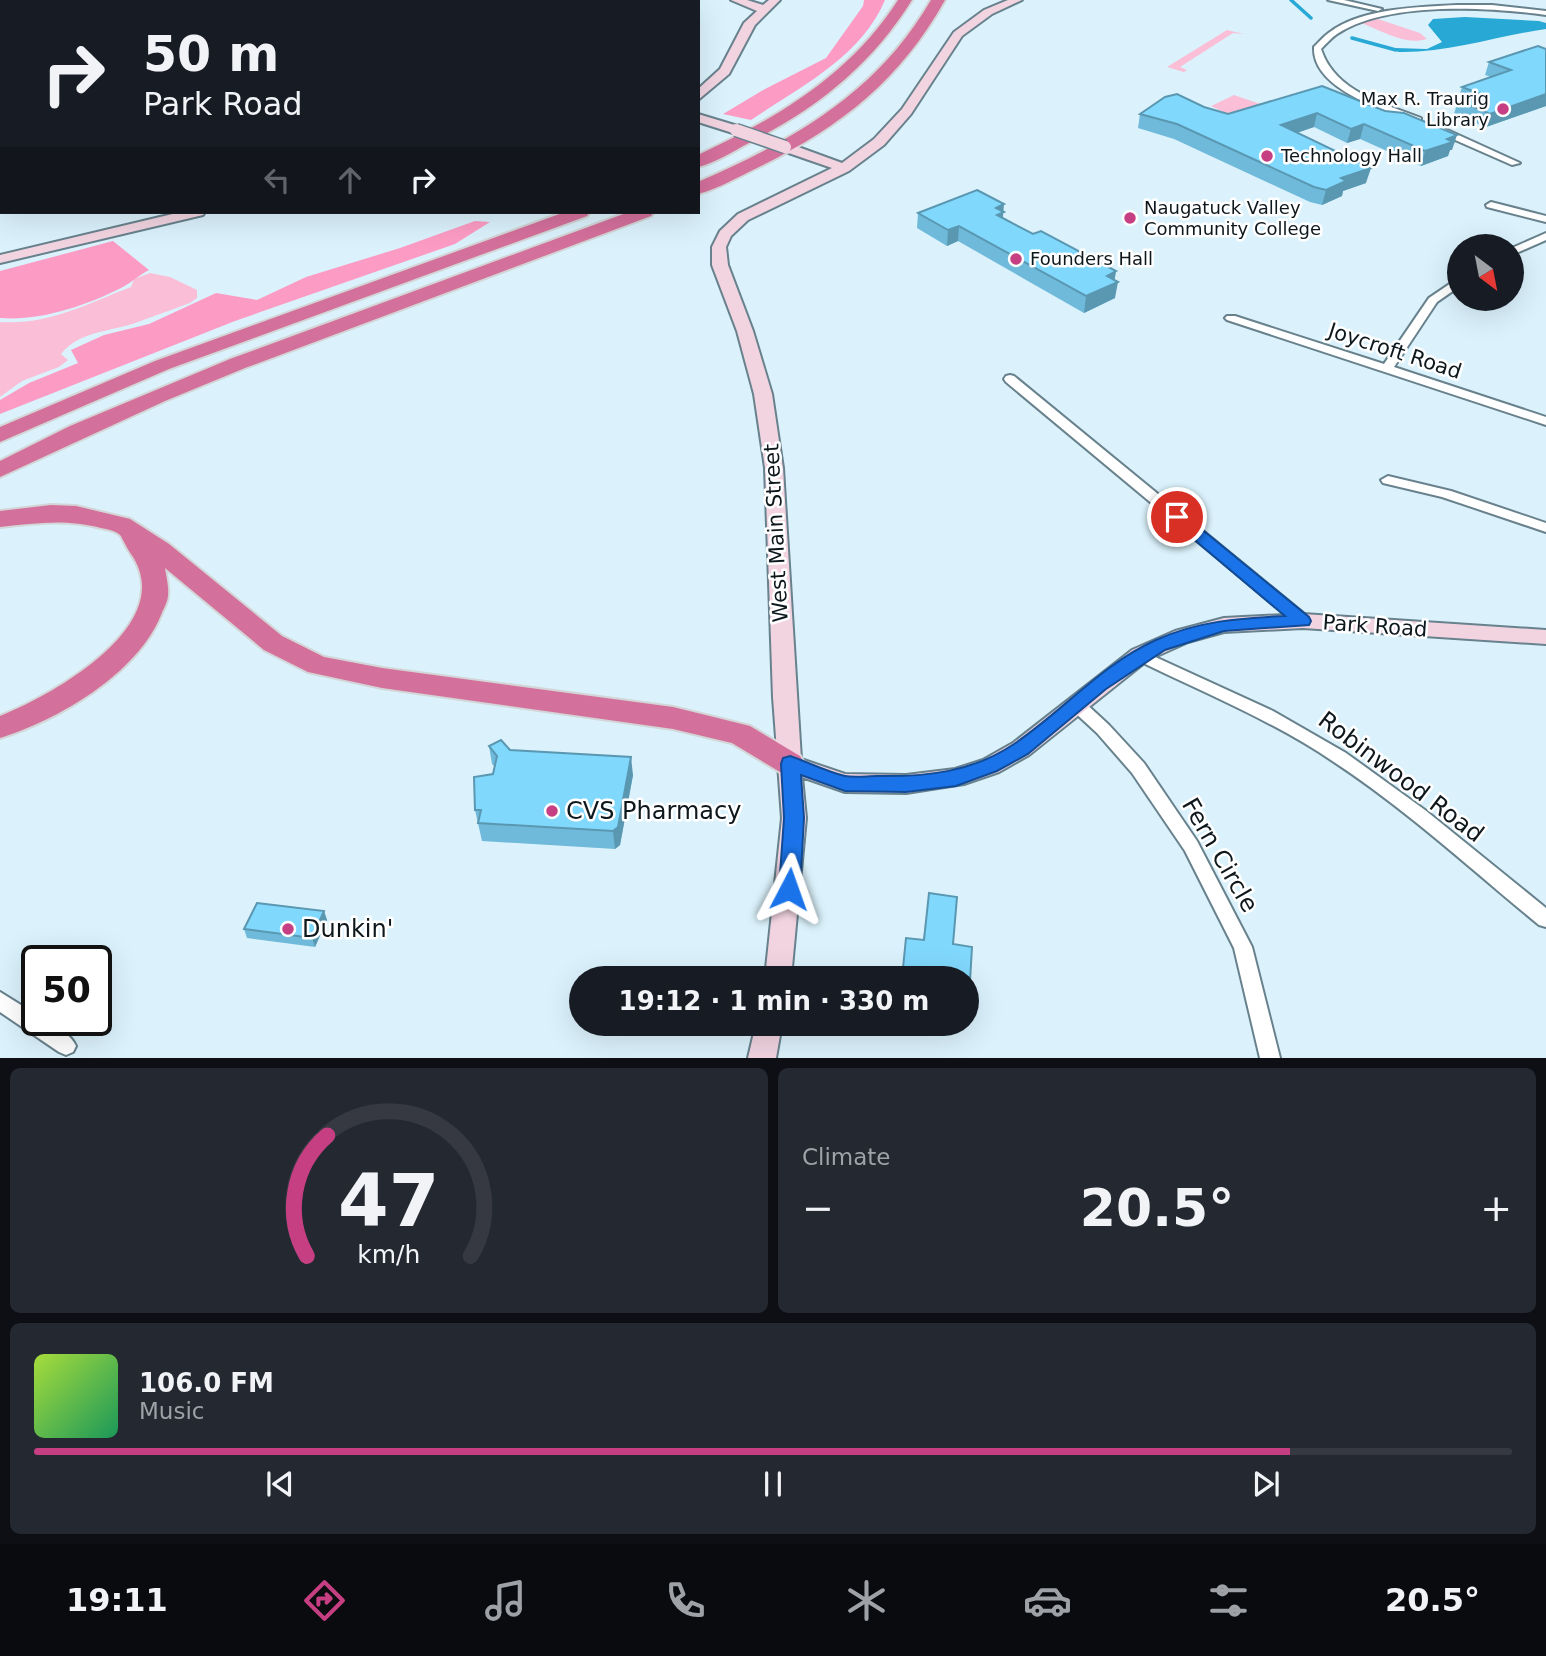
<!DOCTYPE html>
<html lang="en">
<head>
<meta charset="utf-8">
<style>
  :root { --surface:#171b24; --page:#242831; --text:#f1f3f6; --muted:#9ea1a6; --line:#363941; --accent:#c53f82 }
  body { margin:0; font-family:"DejaVu Sans",sans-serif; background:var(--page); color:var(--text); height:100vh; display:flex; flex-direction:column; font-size:26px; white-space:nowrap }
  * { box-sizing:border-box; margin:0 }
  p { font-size:23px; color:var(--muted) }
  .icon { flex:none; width:38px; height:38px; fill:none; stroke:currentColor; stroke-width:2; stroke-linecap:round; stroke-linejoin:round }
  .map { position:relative; height:1058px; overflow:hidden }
  .drawer { display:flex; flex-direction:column; gap:10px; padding:10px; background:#0d0f14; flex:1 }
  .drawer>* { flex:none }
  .hud { position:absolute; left:0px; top:0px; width:700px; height:214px; box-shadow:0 7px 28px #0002; background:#171b24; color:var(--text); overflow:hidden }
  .needle { width:46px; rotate:148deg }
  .controls { position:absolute; left:1447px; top:234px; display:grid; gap:14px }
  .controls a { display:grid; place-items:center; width:77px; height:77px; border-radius:50%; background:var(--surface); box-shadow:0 7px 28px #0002; font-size:35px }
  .speed { position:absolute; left:21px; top:945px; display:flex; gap:14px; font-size:35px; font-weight:700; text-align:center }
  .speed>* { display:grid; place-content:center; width:91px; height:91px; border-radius:50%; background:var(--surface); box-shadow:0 7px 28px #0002; line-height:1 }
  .speed .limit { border:4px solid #111; border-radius:10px; background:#fff; color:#111 }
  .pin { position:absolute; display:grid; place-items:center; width:60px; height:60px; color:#fff; margin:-30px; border:4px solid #fff; border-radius:50%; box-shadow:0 2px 7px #0007 }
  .me { position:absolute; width:77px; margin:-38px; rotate:4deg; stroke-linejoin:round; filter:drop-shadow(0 0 5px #0008) }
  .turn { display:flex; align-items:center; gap:24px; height:147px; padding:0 28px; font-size:32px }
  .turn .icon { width:91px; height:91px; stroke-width:2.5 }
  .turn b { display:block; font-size:49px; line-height:60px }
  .lanes { display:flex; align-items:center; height:66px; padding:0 28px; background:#0003; justify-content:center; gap:35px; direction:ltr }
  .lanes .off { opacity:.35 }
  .big { font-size:52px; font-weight:600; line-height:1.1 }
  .drawer .widget { flex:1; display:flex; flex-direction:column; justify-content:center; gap:10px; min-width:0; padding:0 24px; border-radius:10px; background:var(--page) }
  .drawer .dial { align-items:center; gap:0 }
  .dial svg { height:182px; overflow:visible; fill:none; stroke:var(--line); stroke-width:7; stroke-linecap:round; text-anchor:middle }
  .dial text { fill:var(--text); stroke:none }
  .song { display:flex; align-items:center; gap:21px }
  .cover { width:84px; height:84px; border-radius:10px; background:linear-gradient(135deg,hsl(80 70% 55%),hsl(150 70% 35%)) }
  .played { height:7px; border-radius:4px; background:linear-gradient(90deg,var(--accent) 85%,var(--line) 85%) }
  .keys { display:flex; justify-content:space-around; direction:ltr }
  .heat { display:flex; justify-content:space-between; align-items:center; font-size:38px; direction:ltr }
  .drawer .tiles { flex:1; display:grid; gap:10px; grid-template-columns:1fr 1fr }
  .widget:last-child { grid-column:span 2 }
  .trip { position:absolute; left:569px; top:966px; width:410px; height:70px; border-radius:35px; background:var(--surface); box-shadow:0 7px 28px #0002; font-weight:600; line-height:70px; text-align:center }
  .tabs { display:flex; height:112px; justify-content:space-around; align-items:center; background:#090b0e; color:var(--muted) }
  .tabs .icon { width:49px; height:49px }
  .tabs .on { color:var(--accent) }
  .tabs b { font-size:32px; color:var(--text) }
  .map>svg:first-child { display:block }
  .green { fill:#fabfd6 }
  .forest { fill:#fc9cc4 }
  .water { fill:#28a8d5 }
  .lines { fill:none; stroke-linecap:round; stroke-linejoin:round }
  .stream { stroke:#28a8d5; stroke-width:3.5 }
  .street-casing { stroke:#68828d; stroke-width:4 }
  .secondary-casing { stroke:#68828d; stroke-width:4 }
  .highway-casing { stroke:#d3d5d6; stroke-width:4 }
  .street { fill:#fff; fill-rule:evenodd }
  .secondary { fill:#f2d4e1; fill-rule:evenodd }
  .highway { fill:#d4709c; fill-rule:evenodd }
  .secondary-bridge-casing { stroke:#68828d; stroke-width:15; stroke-linecap:butt }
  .secondary-bridge { stroke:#f2d4e1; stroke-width:12 }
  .wall { fill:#6fbada }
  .shaded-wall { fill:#5a97b1 }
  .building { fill:#81d8fd; stroke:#5a97b1; stroke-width:2 }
  .route { fill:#1a73e8; stroke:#114b97; stroke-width:2 }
  .poi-dot { fill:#c53f82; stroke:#fff; stroke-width:2.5 }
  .labels { text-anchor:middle; stroke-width:5; stroke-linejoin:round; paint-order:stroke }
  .far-poi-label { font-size:18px; fill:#0d171c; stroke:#fff; text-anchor:start }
  .street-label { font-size:21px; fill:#0d171c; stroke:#fff }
  .near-street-label { font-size:24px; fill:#0d171c; stroke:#fff }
  .near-poi-label { font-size:24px; fill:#0d171c; stroke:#fff; text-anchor:start }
</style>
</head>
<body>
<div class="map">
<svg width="1546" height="1058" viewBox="0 0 1546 1058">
  <rect width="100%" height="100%" fill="#dbf2fc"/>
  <path class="green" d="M 1372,17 L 1420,33 L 1427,39 C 1405,46 1380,30 1359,22 Z
    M 1227,30 L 1244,34 L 1233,33 L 1180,67 L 1187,70 L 1184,72 L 1167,67 Z
    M 1234,95 L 1272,108 L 1240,120 L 1211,106 Z
    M 150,273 L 170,277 L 197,290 L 197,298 L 190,303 C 173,309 155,316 138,322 C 112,332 80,330 61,354 L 68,360 L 59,367 L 22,381 L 0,397 L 0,322 C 50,325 86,304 131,287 L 134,279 Z"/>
  <path class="forest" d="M 864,0 L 885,0 C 861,57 800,87 751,120 L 723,114 L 765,89 L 826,58 L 863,6 Z
    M 475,221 L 490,222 L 455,244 L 235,321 L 0,414 L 0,400 L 29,383 L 78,363 L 71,350 L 104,335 L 149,324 L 216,293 L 257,300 L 306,277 L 400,248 Z
    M 113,241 L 149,270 C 139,275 131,283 121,288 C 85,306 41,321 0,318 L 0,271 Z"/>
  <path class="water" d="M 1465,17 L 1539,21 L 1546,23 L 1546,29 C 1496,36 1449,53 1398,52 L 1395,48 L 1427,49 L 1442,42 L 1428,25 L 1433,19 Z"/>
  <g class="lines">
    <path class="stream" d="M 1291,0 L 1311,18
      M 1352,38 L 1396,50"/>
    <g class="street-casing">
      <path id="street" d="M 1328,0 L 1344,0 L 1382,9 L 1378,11 Z
        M 1457,5 L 1492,5 L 1546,11 L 1546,15 C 1489,7 1387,1 1337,34 C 1331,38 1326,44 1321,49 C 1335,92 1383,103 1421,118 L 1421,122 L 1415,122 C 1384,110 1312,89 1314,47 C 1319,42 1324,36 1330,32 C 1362,8 1419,7 1457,5 Z
        M 1437,128 L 1443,128 L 1520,163 L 1512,165 L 1437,132 Z
        M 1491,202 L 1546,216 L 1546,222 L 1487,207 L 1486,205 Z
        M 1546,233 L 1546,240 L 1512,255 L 1512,248 Z
        M 1460,277 L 1460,286 L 1437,302 L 1394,367 L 1546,417 L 1546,425 L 1227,320 L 1225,318 L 1227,316 L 1235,316 L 1384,364 L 1429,298 Z
        M 1010,375 L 1014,376 L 1308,617 L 1311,621 L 1308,625 L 1298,625 L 1006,382 L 1004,379 L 1006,376 Z
        M 1388,476 L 1451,491 L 1546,523 L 1546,532 L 1442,497 L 1383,483 L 1381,480 Z
        M 1140,650 L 1273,711 L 1346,753 L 1425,810 L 1546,908 L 1546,927 L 1539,925 C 1472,870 1407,810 1334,762 C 1272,720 1202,692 1135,659 L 1132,655 L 1135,651 Z
        M 1077,699 L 1083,701 L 1109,725 L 1144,763 L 1197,841 L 1252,947 L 1280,1058 L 1260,1058 L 1234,948 L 1185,851 L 1132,773 L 1097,733 L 1071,709 L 1069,705 L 1071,701 Z
        M 0,992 L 37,1015 L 37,1020 C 50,1020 71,1034 76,1046 L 73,1052 L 66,1055 L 59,1052 L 0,1012 Z"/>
    </g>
    <g class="secondary-casing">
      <path id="secondary" d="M 731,0 L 747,0 L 763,5 L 769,0 L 780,0 L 755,25 L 729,74 L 698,100 L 698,89 L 720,69 L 744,23 L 757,11 Z
        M 1008,0 L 1022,0 L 992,14 L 962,36 L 911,114 L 884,145 L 849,171 L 748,220 L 731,236 L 726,247 L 728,265 L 753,331 L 772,394 L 783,468 L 801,759 L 845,774 L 906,775 L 955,769 L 983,760 L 1013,743 L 1132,650 L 1175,631 L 1224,618 L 1303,614 L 1546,630 L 1546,644 L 1303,628 L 1224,632 L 1188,642 L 1148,660 L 1029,755 L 999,772 L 964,784 L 906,793 L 845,792 L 802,777 L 806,818 L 791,978 L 765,978 L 782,818 L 773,697 L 765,468 L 754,394 L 737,331 L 712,265 L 712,247 L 720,231 L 738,214 L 832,168 L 780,150 L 780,144 L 790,144 L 842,163 L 874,139 L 902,109 L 954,32 L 984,10 Z
        M 698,114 L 741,127 L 742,130 L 736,134 L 698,122 Z
        M 181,212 L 205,212 L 203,215 L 0,263 L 0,255 Z
        M 756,1024 L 782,1024 L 776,1058 L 748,1058 Z"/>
    </g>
    <g class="highway-casing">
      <path id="highway" d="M 898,0 L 912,0 C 870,67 817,108 747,144 C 732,152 715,163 698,167 L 698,155 C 777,118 850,75 898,0 Z
        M 931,0 L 945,0 C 899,82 840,127 757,168 C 738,177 718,189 698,194 L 698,182 C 794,140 877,93 931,0 Z
        M 565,212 L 590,212 L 587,216 L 169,369 L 0,442 L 0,427 L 155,361 Z
        M 629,212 L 654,212 L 651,216 L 245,368 L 165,401 L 0,477 L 0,461 L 70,426 L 230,359 Z
        M 51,505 L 76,506 L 130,519 L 169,544 L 282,636 L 324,657 L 382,668 L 673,707 L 750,726 L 800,756 L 805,764 L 800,772 L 790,775 L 780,772 L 732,743 L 673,729 L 382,688 L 308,672 L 264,650 L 165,568 C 166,576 169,586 168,595 C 168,602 163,609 161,615 C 137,674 58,720 0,738 L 0,716 C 53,695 180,624 131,554 C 127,548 123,540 121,536 C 117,531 107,529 101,528 C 66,519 36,523 0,527 L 0,511 Z"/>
    </g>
    <use href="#street" class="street"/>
    <use href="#secondary" class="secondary"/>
    <use href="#highway" class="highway"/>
    <g class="secondary-bridge-casing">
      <path id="secondary-bridge" d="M 736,130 L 785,147"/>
    </g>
    <use href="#secondary-bridge" class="secondary-bridge"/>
  </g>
  <path class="wall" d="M 1546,49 L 1546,106 L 1486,127 L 1454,114 L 1462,87 L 1491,77 L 1485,75 L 1489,62 Z
    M 1322,86 L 1452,150 L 1450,150 L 1448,156 L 1421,166 L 1360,139 L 1347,143 L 1314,127 L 1297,133 L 1366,183 L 1343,191 L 1342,196 L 1322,205 L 1310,202 L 1174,139 L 1138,128 L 1140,114 L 1204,107 L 1228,114 Z
    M 1003,212 L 1003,219 L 1033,234 L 1116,271 L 1114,280 L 1115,298 L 1084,313 L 958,241 L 947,246 L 917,228 L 918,213 Z
    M 489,746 L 633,775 L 620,845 L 615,849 L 482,841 L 475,810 L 493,774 L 495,767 L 492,764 Z
    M 929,893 L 957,897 L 953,944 L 972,947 L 969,998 L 967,1011 L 966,978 L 902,978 L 906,938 L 923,940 Z
    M 324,911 L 327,920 L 315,947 L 247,938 L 244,929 Z"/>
  <path class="shaded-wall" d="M 1546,94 L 1546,106 L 1486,127 L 1490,114 Z
    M 1317,113 L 1314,127 L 1278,139 L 1281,125 Z
    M 1364,124 L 1360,139 L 1347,143 L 1351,129 Z
    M 1457,135 L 1452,150 L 1450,150 L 1448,156 L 1421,166 L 1425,151 L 1447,139 Z
    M 1371,168 L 1366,183 L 1343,191 L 1342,196 L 1322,205 L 1326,190 L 1341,178 Z
    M 1004,204 L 1002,228 L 995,231 L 996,208 Z
    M 959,226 L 958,241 L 947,246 L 948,230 Z
    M 1116,271 L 1114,284 L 1118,282 L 1115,298 L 1084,313 L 1086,296 L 1107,276 Z
    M 631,757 L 633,775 L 620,845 L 615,849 L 613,831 Z
    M 324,911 L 327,920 L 315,947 L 312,938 Z"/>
  <path class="building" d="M 1538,46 L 1546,49 L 1546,94 L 1490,114 L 1458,100 L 1478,93 L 1462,87 L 1511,70 L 1489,62 Z
    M 1322,86 L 1385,111 L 1404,113 L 1457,135 L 1447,139 L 1453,142 L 1425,151 L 1364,124 L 1351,129 L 1317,113 L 1281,125 L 1371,168 L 1341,178 L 1346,181 L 1326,190 L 1314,187 L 1177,124 L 1140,114 L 1165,97 L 1177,94 L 1204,107 L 1228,114 Z
    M 977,190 L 1004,204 L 996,208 L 1004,212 L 997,215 L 1033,234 L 1041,231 L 1116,271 L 1107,276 L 1118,282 L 1086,296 L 959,226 L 948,230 L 918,213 Z
    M 501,740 L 510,750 L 631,757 L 618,827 L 613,831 L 478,823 L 481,810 L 475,810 L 474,777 L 493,774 L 497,756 L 489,746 Z
    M 929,893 L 957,897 L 953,944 L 972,947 L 969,998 L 966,997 L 966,978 L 902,978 L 906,938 L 924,940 Z
    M 257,903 L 324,911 L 312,938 L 244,929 Z"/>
  <path class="route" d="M 1177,512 L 1183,514 L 1309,617 L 1311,621 L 1309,625 L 1224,631 L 1165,650 L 1106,689 L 1028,754 L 997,771 L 956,786 L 906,792 L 845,791 L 801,775 L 804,818 L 800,889 L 797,895 L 789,897 L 782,895 L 779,889 L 784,818 L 781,764 L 783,758 L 790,756 C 808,762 827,772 845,776 C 855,778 867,776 877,776 C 926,777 973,772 1014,744 C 1063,711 1102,664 1156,640 C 1198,621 1240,618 1285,616 L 1172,521 L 1169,517 L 1172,514 Z"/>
  <g class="poi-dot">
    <circle cx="1503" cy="109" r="7"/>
    <circle cx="1267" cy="156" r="7"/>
    <circle cx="1130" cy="218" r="7"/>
    <circle cx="1016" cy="259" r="7"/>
    <circle cx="552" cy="811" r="7"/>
    <circle cx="288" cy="929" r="7"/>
  </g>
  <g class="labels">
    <g class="far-poi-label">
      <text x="1489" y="105" text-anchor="end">Max R. Traurig<tspan x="1489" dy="21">Library</tspan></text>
      <text x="1281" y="162">Technology Hall</text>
      <text x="1144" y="214">Naugatuck Valley<tspan x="1144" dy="21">Community College</tspan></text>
      <text x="1030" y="265">Founders Hall</text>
    </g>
    <g class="street-label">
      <text transform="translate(1395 351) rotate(18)" y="7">Joycroft Road</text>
      <text transform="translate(776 533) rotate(-93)" y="7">West Main Street</text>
      <text transform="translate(1375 626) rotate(4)" y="7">Park Road</text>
    </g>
    <g class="near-street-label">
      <text transform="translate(1401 777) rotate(37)" y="8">Robinwood Road</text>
      <text transform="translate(1220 855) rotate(60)" y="8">Fern Circle</text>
    </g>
    <g class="near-poi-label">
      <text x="566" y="819">CVS Pharmacy</text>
      <text x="302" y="937">Dunkin'</text>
    </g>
  </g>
</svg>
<div class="controls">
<a><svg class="needle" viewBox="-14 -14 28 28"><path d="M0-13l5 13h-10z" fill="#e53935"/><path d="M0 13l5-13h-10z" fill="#9ea1a6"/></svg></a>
</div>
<div class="speed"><div class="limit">50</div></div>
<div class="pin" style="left:1177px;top:517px;background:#d93025"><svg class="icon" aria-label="arrive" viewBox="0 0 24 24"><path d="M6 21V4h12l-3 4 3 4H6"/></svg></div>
<svg class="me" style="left:789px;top:889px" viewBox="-20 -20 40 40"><path d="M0-17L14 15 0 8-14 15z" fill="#1a73e8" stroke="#fff" stroke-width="4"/></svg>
<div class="trip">19:12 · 1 min · 330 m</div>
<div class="hud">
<div class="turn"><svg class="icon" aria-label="right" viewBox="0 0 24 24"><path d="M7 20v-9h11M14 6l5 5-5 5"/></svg><div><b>50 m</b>Park Road</div></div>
<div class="lanes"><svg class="icon off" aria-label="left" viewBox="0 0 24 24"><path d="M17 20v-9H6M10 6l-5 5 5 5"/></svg><svg class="icon off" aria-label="ahead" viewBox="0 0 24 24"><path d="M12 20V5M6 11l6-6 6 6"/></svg><svg class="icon" aria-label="right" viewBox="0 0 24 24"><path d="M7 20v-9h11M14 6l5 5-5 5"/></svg></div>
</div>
</div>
<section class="drawer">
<div class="tiles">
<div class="widget dial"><svg viewBox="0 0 100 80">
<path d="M14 69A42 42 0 1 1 86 69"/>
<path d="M14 69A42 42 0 0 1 23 16" stroke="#c53f82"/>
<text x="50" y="56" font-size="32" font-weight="700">47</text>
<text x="50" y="72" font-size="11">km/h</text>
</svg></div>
<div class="widget"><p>Climate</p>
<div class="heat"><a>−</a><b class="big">20.5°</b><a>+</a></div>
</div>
<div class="widget">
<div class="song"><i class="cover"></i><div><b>106.0 FM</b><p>Music</p></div></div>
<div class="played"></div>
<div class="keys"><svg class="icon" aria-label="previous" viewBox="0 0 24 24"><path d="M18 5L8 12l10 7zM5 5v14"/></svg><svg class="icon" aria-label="pause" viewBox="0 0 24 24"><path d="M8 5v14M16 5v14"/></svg><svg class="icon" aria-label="next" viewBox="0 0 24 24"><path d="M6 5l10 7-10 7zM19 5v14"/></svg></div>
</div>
</div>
</section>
<nav class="tabs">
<b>19:11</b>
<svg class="icon on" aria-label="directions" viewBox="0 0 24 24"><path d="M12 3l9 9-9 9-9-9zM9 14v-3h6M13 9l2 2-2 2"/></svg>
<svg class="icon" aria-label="music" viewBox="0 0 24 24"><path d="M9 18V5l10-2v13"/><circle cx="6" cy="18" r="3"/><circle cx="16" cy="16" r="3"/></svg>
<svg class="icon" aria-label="phone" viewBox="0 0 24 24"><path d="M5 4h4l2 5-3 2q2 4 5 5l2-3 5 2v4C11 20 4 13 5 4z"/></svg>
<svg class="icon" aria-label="climate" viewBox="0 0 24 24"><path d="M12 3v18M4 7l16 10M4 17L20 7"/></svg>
<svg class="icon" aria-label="car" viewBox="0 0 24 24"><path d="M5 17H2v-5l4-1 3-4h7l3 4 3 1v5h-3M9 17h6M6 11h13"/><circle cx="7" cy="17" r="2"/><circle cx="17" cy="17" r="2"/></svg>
<svg class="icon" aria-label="filters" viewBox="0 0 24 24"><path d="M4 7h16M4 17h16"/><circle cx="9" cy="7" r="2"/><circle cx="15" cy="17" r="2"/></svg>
<b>20.5°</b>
</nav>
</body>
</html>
